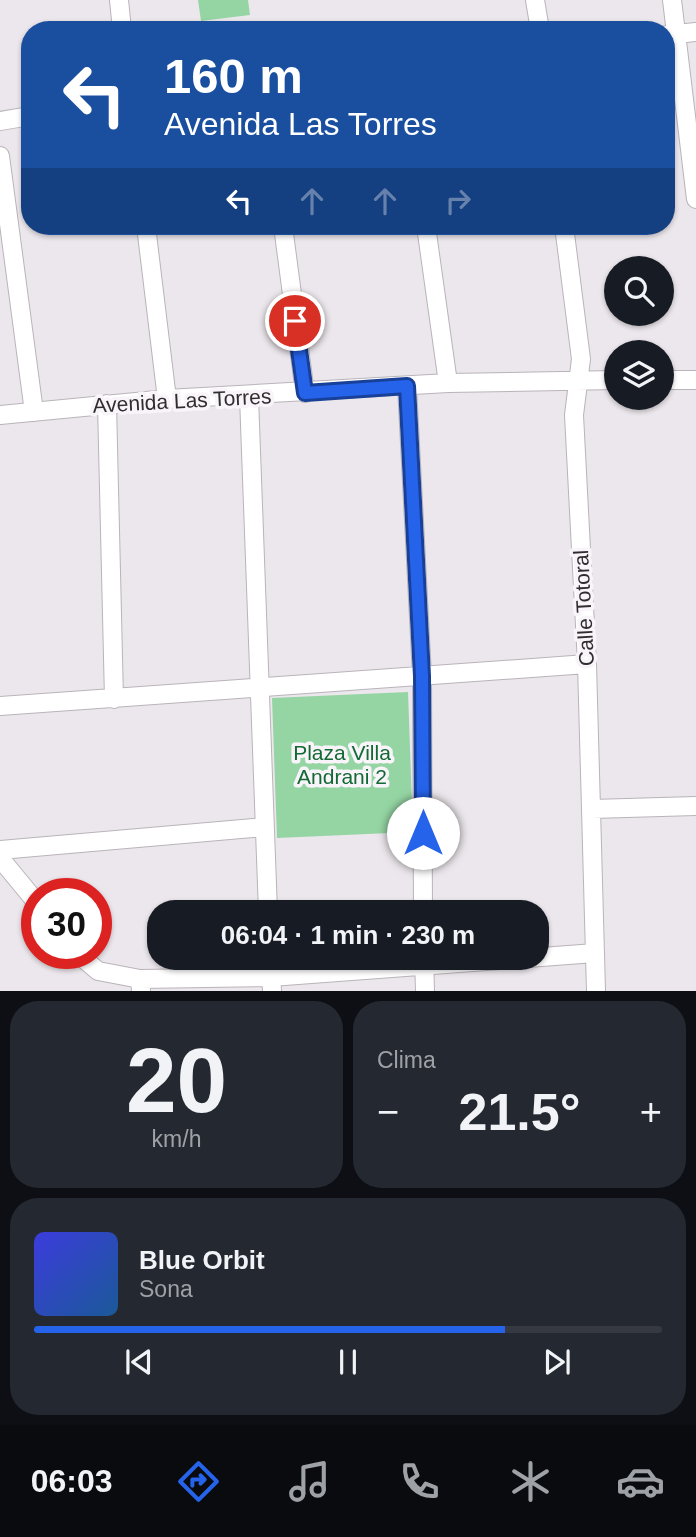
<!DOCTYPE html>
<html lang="es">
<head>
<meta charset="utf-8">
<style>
  :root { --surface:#171b24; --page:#242831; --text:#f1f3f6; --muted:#9ea1a6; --line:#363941; --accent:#2563eb }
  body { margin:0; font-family:Helvetica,sans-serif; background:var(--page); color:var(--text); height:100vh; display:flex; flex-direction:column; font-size:26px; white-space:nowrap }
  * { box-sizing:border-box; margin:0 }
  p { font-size:23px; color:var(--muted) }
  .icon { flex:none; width:38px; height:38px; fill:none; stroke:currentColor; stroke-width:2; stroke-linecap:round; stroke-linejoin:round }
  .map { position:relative; height:991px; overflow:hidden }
  .sheet { display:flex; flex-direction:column; gap:10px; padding:10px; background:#0d0f14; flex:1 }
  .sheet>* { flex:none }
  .guide { position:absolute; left:21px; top:21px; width:654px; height:214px; border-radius:28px; box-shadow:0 2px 5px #0004; background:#1a4fa0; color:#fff; overflow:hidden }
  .buttons { position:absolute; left:604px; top:256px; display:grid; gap:14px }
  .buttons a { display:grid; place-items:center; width:70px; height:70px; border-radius:50%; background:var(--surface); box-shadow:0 2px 5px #0004; font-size:35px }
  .speed { position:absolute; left:21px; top:878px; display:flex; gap:14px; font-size:35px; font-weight:700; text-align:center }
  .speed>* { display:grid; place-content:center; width:91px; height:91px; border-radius:50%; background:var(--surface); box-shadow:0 2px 5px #0004; line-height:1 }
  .speed .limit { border:10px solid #d22; background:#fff; color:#111 }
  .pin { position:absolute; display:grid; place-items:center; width:60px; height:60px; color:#fff; margin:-30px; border:4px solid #fff; border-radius:50%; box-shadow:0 2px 7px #0007 }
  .me { position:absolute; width:77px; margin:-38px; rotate:0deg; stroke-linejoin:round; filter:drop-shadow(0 0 5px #0008) }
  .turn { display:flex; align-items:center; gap:24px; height:147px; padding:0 28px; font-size:32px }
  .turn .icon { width:91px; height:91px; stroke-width:2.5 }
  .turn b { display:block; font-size:49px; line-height:60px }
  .lanes { display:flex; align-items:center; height:66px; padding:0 28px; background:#0003; justify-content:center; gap:35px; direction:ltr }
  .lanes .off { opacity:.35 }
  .big { font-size:52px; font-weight:600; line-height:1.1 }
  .sheet .widget { flex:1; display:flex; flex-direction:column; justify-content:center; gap:10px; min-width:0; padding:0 24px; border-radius:28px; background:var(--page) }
  .sheet .dial { align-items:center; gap:0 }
  .dial b { font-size:91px; line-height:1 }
  .song { display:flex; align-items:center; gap:21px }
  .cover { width:84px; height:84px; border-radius:10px; background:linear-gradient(135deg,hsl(240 70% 55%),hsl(210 70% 35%)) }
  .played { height:7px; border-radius:4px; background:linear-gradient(90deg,var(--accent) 75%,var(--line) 75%) }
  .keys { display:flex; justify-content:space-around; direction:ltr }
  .heat { display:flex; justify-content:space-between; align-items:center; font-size:38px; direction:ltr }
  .sheet .tiles { flex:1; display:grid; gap:10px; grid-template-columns:1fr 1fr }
  .widget:last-child { grid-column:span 2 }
  .trip { position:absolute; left:147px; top:900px; width:402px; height:70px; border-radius:28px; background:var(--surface); box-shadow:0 2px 5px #0004; font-weight:600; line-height:70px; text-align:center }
  .dock { display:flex; height:112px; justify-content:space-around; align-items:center; background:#090b0e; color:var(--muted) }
  .dock .icon { width:49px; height:49px }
  .dock .selected { color:var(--accent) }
  .dock b { font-size:32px; color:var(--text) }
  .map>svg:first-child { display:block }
  .green { fill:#95d5a3 }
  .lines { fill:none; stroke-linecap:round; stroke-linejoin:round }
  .street-casing { stroke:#b9b4b9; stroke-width:20 }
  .street { stroke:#fff; stroke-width:18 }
  .route-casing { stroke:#184099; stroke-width:18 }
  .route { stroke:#2563eb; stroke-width:12 }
  .labels { text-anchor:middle; stroke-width:7; stroke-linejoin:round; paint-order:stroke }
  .street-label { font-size:21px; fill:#2f2d2f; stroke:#f9f4f9 }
  .park-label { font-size:21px; fill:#126934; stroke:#f9f4f9 }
</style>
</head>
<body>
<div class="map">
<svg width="696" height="991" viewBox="0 0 696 991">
  <rect width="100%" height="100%" fill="#ece7ec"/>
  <path class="green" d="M 198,0 L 248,0 L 250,15 L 201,21 Z
    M 408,692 L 413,832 L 277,838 L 272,698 Z"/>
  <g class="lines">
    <g class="street-casing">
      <path id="street" d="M 119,0 L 122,30
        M 535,0 L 540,30
        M 672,0 L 696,199
        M 667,35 L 696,32
        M 0,121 L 30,116
        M 0,156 L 34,412
        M 146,226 L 167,399
        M 283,226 L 305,393
        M 426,226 L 448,383
        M 564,226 L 581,359 L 574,415 L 587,664 L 596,991
        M 662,380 L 696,380
        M 407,386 L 422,676 L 423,912
        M 249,397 L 268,912
        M 107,404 L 114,699
        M 0,415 L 167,399 L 448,383 L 616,380
        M 0,706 L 587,664
        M 592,809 L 696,806
        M 0,850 L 264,827
        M 0,858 L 37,903
        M 78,954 L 98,971 L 140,979 L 141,991
        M 270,957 L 272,991
        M 424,957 L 425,991
        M 140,979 L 271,977 L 595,953"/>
    </g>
    <use href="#street" class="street"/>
  </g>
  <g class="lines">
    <g class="route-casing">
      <path id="route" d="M 295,321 L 305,393 L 407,386 L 422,676 L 423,833"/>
    </g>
    <use href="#route" class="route"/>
  </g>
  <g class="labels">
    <g class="street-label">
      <text transform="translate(182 401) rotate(-3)" y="7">Avenida Las Torres</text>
      <text transform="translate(584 608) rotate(-93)" y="7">Calle Totoral</text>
    </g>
    <g class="park-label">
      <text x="342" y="760">Plaza Villa<tspan x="342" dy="24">Andrani 2</tspan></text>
    </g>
  </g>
</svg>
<div class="buttons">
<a><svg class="icon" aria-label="search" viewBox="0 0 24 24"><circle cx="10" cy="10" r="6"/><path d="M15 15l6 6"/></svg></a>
<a><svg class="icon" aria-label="layers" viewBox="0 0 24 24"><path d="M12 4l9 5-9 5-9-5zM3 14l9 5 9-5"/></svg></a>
</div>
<div class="speed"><div class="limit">30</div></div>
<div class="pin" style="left:295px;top:321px;background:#d93025"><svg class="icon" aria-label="arrive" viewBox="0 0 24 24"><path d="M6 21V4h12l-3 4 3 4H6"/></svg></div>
<svg class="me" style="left:423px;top:833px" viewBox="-20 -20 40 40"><circle r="19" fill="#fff"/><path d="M0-13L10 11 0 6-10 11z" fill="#2563eb"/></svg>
<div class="trip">06:04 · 1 min · 230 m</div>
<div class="guide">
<div class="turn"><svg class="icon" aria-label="left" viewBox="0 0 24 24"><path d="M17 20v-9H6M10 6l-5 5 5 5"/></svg><div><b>160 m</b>Avenida Las Torres</div></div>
<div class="lanes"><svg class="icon" aria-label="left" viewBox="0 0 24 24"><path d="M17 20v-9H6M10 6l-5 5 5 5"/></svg><svg class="icon off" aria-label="ahead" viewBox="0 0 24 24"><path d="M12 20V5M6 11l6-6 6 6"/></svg><svg class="icon off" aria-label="ahead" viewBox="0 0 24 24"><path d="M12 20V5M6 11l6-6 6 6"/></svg><svg class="icon off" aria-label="right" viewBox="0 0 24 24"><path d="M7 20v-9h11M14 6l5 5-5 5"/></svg></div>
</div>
</div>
<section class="sheet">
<div class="tiles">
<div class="widget dial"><b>20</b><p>km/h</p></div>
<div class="widget"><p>Clima</p>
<div class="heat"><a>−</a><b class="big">21.5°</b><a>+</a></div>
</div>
<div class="widget">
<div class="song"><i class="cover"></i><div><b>Blue Orbit</b><p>Sona</p></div></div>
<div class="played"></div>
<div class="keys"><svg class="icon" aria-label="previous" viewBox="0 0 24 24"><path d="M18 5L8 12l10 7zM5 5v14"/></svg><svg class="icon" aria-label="pause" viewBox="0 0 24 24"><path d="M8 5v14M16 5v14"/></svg><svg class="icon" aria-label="next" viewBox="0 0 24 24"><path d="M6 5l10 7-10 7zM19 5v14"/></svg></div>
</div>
</div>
</section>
<nav class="dock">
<b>06:03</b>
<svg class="icon selected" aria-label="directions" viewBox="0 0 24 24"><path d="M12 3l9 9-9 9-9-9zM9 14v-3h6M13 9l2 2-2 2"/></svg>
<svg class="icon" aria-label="music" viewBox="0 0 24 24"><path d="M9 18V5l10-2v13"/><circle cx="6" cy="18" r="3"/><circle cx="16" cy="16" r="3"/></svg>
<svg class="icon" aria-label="phone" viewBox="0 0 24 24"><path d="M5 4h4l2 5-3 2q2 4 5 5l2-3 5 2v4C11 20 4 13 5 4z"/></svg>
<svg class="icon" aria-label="climate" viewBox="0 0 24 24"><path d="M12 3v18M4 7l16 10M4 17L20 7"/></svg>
<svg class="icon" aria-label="car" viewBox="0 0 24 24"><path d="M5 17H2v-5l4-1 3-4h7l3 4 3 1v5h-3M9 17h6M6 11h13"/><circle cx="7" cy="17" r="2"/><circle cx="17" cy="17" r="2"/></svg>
</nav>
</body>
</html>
